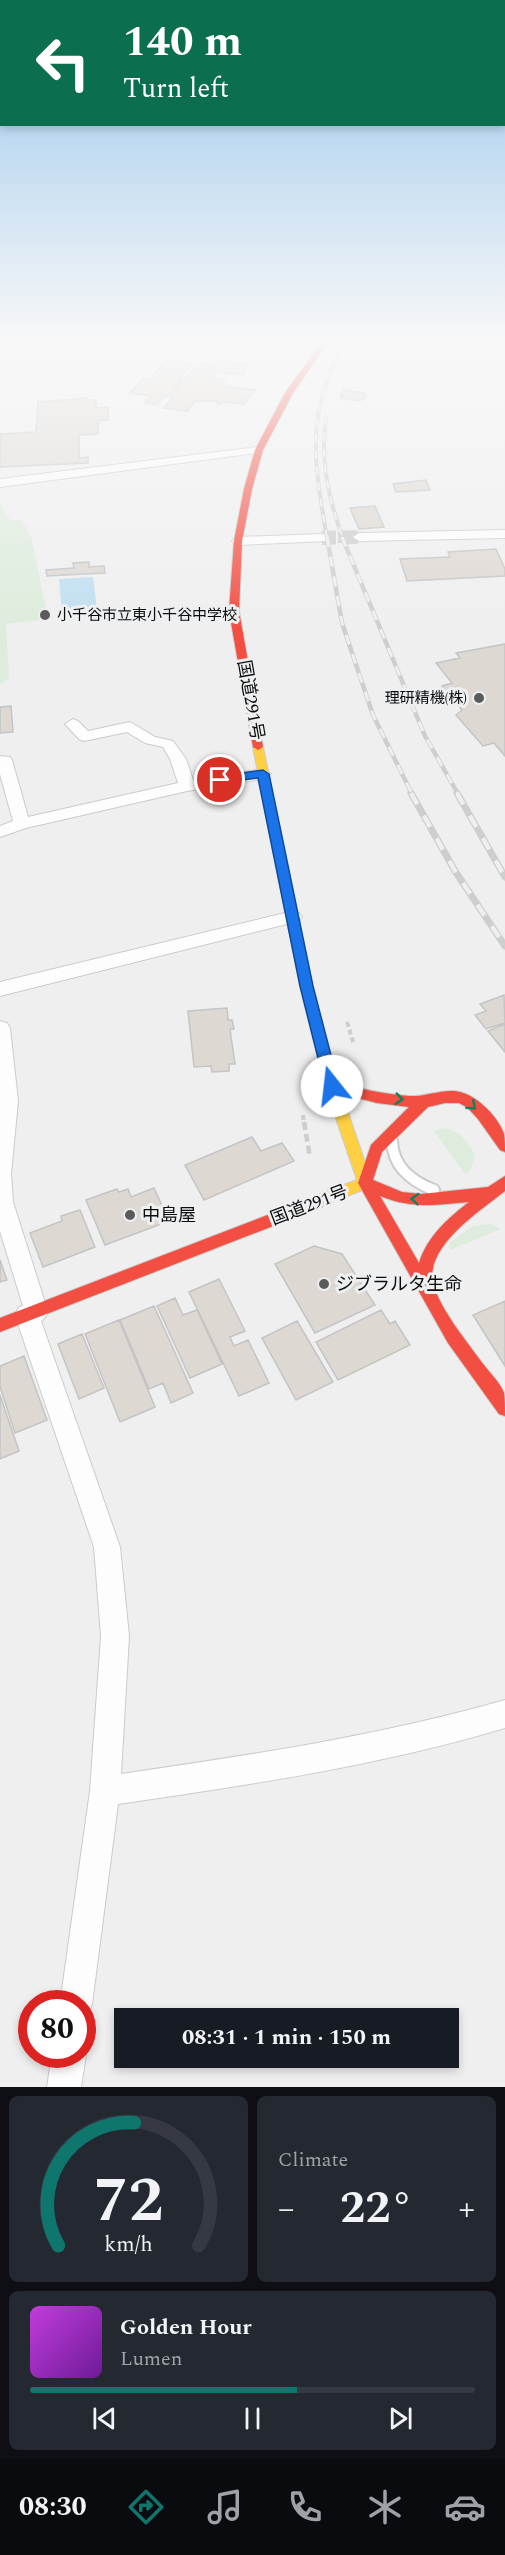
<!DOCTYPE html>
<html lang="en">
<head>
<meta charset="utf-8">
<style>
  :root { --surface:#171b24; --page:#242831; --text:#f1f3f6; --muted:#9ea1a6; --line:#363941; --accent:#0f766e }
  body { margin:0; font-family:Spectral,"Noto Sans JP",serif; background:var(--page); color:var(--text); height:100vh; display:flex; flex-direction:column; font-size:22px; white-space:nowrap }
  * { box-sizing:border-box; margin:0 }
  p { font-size:20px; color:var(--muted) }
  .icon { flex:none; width:33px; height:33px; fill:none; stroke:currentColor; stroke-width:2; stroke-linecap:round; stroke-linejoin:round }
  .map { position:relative; height:2087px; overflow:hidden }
  .side { display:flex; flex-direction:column; gap:9px; padding:9px; background:#0d0f14; flex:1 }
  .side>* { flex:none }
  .banner { position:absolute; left:0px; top:0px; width:506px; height:126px; box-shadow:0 3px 9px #0003; background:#0b6e4f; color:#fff; overflow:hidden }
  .speed { position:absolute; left:18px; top:1990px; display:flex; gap:12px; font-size:30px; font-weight:700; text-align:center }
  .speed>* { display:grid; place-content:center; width:78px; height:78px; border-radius:50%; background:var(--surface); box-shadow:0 3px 9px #0003; line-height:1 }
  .speed .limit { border:9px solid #d22; background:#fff; color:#111 }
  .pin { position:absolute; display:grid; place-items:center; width:51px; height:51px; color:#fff; margin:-26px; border:3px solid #fff; border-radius:50%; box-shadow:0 2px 6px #0007 }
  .me { position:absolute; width:66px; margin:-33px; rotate:344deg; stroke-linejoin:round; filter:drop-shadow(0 0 4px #0008) }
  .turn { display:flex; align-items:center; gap:21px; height:126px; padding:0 24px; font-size:27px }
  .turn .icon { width:78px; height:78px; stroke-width:2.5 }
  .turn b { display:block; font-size:42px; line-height:51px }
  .big { font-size:45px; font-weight:700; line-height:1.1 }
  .side .card { flex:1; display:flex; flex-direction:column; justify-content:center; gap:9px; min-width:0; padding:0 21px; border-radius:9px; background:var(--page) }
  .side .dial { align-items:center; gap:0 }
  .dial svg { height:156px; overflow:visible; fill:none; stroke:var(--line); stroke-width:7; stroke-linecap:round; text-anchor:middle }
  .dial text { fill:var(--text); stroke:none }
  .song { display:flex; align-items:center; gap:18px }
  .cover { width:72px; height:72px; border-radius:9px; background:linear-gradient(135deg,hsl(290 70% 55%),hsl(280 70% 35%)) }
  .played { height:6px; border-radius:3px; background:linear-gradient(90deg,var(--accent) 60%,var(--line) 60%) }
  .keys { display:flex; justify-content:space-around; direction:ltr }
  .heat { display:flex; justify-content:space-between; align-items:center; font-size:33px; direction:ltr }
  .side .tiles { flex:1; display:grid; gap:9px; grid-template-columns:1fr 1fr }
  .card:last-child { grid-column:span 2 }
  .trip { position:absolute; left:114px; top:2008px; width:345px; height:60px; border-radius:0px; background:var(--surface); box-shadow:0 3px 9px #0003; font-weight:700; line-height:60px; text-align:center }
  .dock { display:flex; height:96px; justify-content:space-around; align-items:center; background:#090b0e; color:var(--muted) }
  .dock .icon { width:42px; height:42px }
  .dock .active { color:var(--accent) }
  .dock b { font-size:27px; color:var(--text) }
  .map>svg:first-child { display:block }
  .green { fill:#ddecdc }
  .water { fill:#bfdef1 }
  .building { fill:#ded8d2; stroke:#c4c4c4; stroke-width:1.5 }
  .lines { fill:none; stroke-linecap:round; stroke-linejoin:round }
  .street-tunnel-far1 { stroke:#cdcdce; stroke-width:11; stroke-dasharray:11 5; stroke-linecap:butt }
  .street-tunnel { stroke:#cdcdce; stroke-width:14; stroke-dasharray:14 7; stroke-linecap:butt }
  .lane-casing { stroke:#cbcbcc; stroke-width:14 }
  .street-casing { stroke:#cbcbcc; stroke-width:2 }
  .slow-casing { stroke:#cbcbcc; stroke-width:2 }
  .jam-casing { stroke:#cbcbcc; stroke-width:2 }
  .path-far1 { stroke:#cccdcd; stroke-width:4; stroke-dasharray:5 3; stroke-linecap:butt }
  .path { stroke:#cccdcd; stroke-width:4.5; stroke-dasharray:8 4; stroke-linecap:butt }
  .lane { stroke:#fdfdfd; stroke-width:10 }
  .street { fill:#fdfdfd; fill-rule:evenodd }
  .slow { fill:#ffcf43; fill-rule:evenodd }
  .jam { fill:#f24e42; fill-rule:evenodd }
  .rail-far2-casing { stroke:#cdcece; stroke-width:4 }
  .rail-far1-casing { stroke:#cdcece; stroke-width:4.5 }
  .rail-casing { stroke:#cdcece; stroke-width:7 }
  .rail-far2 { stroke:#eeeff1; stroke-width:2; stroke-dasharray:8; stroke-linecap:butt }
  .rail-far1 { stroke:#eeeff1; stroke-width:3; stroke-dasharray:10; stroke-linecap:butt }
  .rail { stroke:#eeeff1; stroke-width:4.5; stroke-dasharray:13; stroke-linecap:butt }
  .oneway { stroke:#118159 }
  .route { fill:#1a73e8; stroke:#114b97; stroke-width:1.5 }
  .poi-dot { fill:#5b5b5c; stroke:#eeeff1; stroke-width:2 }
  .labels { text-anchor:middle; stroke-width:6; stroke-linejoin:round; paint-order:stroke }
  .far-poi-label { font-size:15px; fill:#0b0c0c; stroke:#eeeff1; text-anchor:start }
  .street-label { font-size:18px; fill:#0b0c0c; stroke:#eeeff1 }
  .poi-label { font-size:18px; fill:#0b0c0c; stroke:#eeeff1; text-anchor:start }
</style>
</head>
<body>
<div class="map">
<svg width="505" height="2087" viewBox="0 0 505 2087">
  <rect width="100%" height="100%" fill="#efeff0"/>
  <path class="green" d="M 0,503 L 10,520 L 21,520 L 31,536 L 48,619 L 6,624 L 9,678 L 0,684 Z
    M 444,1128 C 460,1130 468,1142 475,1156 L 470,1171 L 465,1174 L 434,1131 Z
    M 491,1224 L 501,1229 L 450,1250 L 449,1243 L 473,1226 Z"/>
  <path class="water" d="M 93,577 L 97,609 L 62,612 L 59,579 Z"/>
  <path class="building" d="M 166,360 L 192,363 L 179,378 L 182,378 L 174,389 L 176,389 L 198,363 L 215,365 L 217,362 L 227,362 L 249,364 L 243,375 L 218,372 L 213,378 L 225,379 L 219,386 L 255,390 L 244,404 L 223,402 L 221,404 L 217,404 L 218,401 L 195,401 L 187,411 L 164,408 L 173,397 L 164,396 L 157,405 L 145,403 L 151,396 L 130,393 L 144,378 L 150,379 Z
    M 344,390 L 365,393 L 363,395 L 366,396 L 360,401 L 341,398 L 343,395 L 340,395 Z
    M 87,398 L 87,400 L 96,400 L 96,408 L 108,407 L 108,420 L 98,420 L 98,434 L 79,435 L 79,458 L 88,457 L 88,463 L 0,467 L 0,434 L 36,432 L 38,402 Z
    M 426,480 L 430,490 L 396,492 L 393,484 Z
    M 375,506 L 384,527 L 359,529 L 350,508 Z
    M 496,549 L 505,569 L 505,576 L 407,581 L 400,559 L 450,557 L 448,552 Z
    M 89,562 L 89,567 L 104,566 L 105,573 L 47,576 L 46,570 L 74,568 L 73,563 Z
    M 505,644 L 505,756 L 494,743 L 483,746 L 456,715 L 462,710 L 442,686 L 452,683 L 436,663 L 460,658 L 456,653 Z
    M 11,706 L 13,732 L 0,733 L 0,707 Z
    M 504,995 L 505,1023 L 486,1029 L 475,1015 L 486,1011 L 480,1004 Z
    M 227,1008 L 228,1020 L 232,1020 L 234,1029 L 230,1029 L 235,1064 L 229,1064 L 229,1071 L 212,1072 L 211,1066 L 194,1067 L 188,1011 Z
    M 505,1024 L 505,1052 L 488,1031 Z
    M 252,1137 L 261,1151 L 282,1143 L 294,1161 L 204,1200 L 185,1165 Z
    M 154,1188 L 169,1221 L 105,1245 L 86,1200 L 117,1189 L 119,1192 L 128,1189 L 131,1197 Z
    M 80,1210 L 95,1247 L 43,1267 L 30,1233 L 62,1221 L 61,1216 Z
    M 314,1246 L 342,1254 L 375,1305 L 315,1333 L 275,1264 Z
    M 0,1260 L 7,1280 L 0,1282 Z
    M 219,1279 L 245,1331 L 230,1337 L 234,1346 L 248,1340 L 269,1383 L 239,1396 L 189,1292 Z
    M 175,1298 L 183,1315 L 197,1310 L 222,1364 L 190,1378 L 157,1306 Z
    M 505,1301 L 505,1366 L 473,1315 Z
    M 154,1306 L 193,1393 L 171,1403 L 163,1383 L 149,1389 L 120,1320 Z
    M 381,1310 L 390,1324 L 395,1321 L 410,1345 L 338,1380 L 316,1342 Z
    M 119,1320 L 155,1407 L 120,1422 L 85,1334 Z
    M 297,1321 L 333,1382 L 296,1400 L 262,1338 Z
    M 82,1334 L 104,1388 L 79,1399 L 58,1344 Z
    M 24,1356 L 47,1420 L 15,1433 L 0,1387 L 0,1366 Z
    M 0,1395 L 19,1451 L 0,1459 Z"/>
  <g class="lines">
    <path class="street-tunnel-far1" d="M 322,538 L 359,537"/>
    <path class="street-tunnel" d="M 322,538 L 359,537"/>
    <g class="lane-casing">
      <path id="lane" d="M 392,1141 C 393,1167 411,1181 434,1190"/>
    </g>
    <g class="street-casing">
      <path id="street" d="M 492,338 L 505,338 L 505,345 Z
        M 259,447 L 263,448 L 263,452 L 0,487 L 0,479 Z
        M 505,530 L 505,538 L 359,541 L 353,537 L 359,533 Z
        M 322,534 L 326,535 L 328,538 L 326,541 L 238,545 L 232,541 L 238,537 Z
        M 73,719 L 78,721 L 88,731 L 130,722 L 155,737 L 173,741 L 186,759 L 193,780 L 263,769 L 271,774 L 263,779 L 187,791 L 26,828 L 0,837 L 0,826 L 13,821 L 0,774 L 0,756 L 10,757 L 12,760 L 28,817 L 178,783 L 170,759 L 163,747 L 145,743 L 127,732 L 84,741 L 79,739 L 65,724 Z
        M 293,911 L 299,913 L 302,917 L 299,921 L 0,996 L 0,982 Z
        M 0,1021 L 7,1023 L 10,1028 L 18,1101 L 11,1174 L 13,1202 L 48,1312 L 44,1319 L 41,1321 L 120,1547 L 129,1636 L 121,1774 C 251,1755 379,1736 505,1700 L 505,1728 C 378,1766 249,1785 118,1804 L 92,2004 L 88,2016 L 82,2018 L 82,2004 L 60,2004 L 90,1791 L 101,1636 L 94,1547 L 15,1315 L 19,1307 L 23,1306 L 0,1231 Z
        M 82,2047 L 86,2055 L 81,2087 L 47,2087 L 52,2055 L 82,2055 Z"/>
    </g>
    <g class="slow-casing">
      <path id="slow" d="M 258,744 L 263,747 L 312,986 L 339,1086 L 372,1183 L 370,1187 L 317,1208 L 312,1207 L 309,1202 L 312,1197 L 357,1180 L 325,1086 L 300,986 L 253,747 Z"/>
    </g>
    <g class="jam-casing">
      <path id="jam" d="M 325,338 L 331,338 L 293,393 L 263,450 L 252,489 L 242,541 L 239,611 L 263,747 L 258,750 L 253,747 L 229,611 L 234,541 L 244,489 L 255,450 L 285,393 Z
        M 332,1081 C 357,1088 382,1094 409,1096 C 424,1097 439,1090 454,1091 C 474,1092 498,1116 504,1134 C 505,1139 505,1147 505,1152 L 500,1150 L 478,1119 L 468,1108 L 459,1103 L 445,1103 L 428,1107 L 382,1152 L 373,1180 L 402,1192 L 421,1194 L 488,1187 L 505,1176 L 505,1191 C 480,1211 418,1250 435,1290 C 445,1315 464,1338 480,1360 C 487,1370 500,1382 504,1393 C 505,1399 505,1410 505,1416 L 499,1414 L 448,1343 L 358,1183 L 371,1145 L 409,1107 L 377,1103 L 327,1090 L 325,1086 L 327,1082 ZM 380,1196 C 412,1209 435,1205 469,1202 C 448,1218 427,1237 419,1263 Z
        M 317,1196 L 322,1197 L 325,1202 L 322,1207 L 0,1332 L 0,1318 Z"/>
    </g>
    <path class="path-far1" d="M 347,1022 L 354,1045
      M 303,1115 L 304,1123"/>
    <path class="path" d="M 304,1122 L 310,1157"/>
    <use href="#lane" class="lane"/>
    <use href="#street" class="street"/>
    <use href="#slow" class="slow"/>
    <use href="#jam" class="jam"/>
    <g class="rail-far2-casing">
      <path id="rail-far2" d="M 326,417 C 320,459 328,498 343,538
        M 327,538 C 318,485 307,433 327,381 C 332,366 340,352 346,338"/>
    </g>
    <g class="rail-far1-casing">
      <path id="rail-far1" d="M 327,537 L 342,623 L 373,715 L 412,794
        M 342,537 L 425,736 L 458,794"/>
    </g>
    <g class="rail-casing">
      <path id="rail" d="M 411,793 L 455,871 L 505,946
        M 457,793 L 505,877"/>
    </g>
    <use href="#rail-far2" class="rail-far2"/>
    <use href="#rail-far1" class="rail-far1"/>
    <use href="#rail" class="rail"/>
  </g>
  <defs><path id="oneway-chevron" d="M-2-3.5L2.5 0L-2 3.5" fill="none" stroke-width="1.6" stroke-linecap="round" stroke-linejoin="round" transform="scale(1.5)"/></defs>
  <g class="oneway">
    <use href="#oneway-chevron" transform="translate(399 1099) rotate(6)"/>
    <use href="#oneway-chevron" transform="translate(472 1106) rotate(42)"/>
    <use href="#oneway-chevron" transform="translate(415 1199) rotate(-175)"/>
  </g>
  <linearGradient id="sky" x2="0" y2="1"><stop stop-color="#97c5ec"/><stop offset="0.54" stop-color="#f8f8f8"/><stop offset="1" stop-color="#f8f8f8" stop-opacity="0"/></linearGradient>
  <rect width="505" height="630" fill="url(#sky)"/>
  <path class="route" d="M 263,770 L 269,774 L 313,986 L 339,1086 L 337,1090 L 327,1090 L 325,1086 L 300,986 L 258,778 L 220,783 L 214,780 L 220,776 Z"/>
  <g class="poi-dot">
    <circle cx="45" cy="615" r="6"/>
    <circle cx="479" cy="698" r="6"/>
    <circle cx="130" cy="1215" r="6"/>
    <circle cx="324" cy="1284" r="6"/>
  </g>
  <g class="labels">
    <g class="far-poi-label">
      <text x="57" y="620">小千谷市立東小千谷中学校</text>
      <text x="467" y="703" text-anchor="end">理研精機(株)</text>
    </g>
    <g class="street-label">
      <text transform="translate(251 700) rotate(80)" y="6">国道291号</text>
      <text transform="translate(309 1205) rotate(-21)" y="6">国道291号</text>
    </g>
    <g class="poi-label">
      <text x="142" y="1221">中島屋</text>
      <text x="336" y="1290">ジブラルタ生命</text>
    </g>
  </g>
</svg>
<div class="speed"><div class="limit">80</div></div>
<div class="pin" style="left:220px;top:780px;background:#d93025"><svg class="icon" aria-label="arrive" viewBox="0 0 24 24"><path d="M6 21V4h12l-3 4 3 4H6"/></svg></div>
<svg class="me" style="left:332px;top:1086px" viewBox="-20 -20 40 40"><circle r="19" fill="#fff"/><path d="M0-13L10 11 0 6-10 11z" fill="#1a73e8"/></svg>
<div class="trip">08:31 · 1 min · 150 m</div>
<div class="banner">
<div class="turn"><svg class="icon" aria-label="left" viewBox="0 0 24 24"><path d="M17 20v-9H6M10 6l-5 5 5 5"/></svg><div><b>140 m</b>Turn left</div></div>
</div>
</div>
<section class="side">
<div class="tiles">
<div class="card dial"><svg viewBox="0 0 100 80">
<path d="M14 69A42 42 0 1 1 86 69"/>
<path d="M14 69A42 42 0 0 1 53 6" stroke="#0f766e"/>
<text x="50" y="56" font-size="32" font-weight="700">72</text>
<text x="50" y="72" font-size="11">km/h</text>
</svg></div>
<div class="card"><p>Climate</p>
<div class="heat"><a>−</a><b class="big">22°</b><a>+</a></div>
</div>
<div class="card">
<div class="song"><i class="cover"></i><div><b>Golden Hour</b><p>Lumen</p></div></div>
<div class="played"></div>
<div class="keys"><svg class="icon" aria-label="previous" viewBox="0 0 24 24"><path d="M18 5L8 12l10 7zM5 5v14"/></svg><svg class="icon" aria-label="pause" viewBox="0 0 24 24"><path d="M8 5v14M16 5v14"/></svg><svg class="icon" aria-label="next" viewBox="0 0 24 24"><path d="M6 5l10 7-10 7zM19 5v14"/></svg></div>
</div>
</div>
</section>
<nav class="dock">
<b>08:30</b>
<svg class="icon active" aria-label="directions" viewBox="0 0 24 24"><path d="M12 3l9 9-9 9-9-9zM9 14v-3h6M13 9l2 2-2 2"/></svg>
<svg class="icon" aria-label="music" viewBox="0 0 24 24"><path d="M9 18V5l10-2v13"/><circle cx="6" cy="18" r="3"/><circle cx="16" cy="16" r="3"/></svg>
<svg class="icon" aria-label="phone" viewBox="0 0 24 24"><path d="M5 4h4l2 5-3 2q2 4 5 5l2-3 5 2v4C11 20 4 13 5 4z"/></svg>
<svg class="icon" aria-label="climate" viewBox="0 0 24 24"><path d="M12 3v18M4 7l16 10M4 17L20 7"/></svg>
<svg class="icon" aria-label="car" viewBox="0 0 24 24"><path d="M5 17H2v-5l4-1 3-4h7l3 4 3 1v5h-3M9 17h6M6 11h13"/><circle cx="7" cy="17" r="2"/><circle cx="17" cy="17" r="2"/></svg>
</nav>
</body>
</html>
